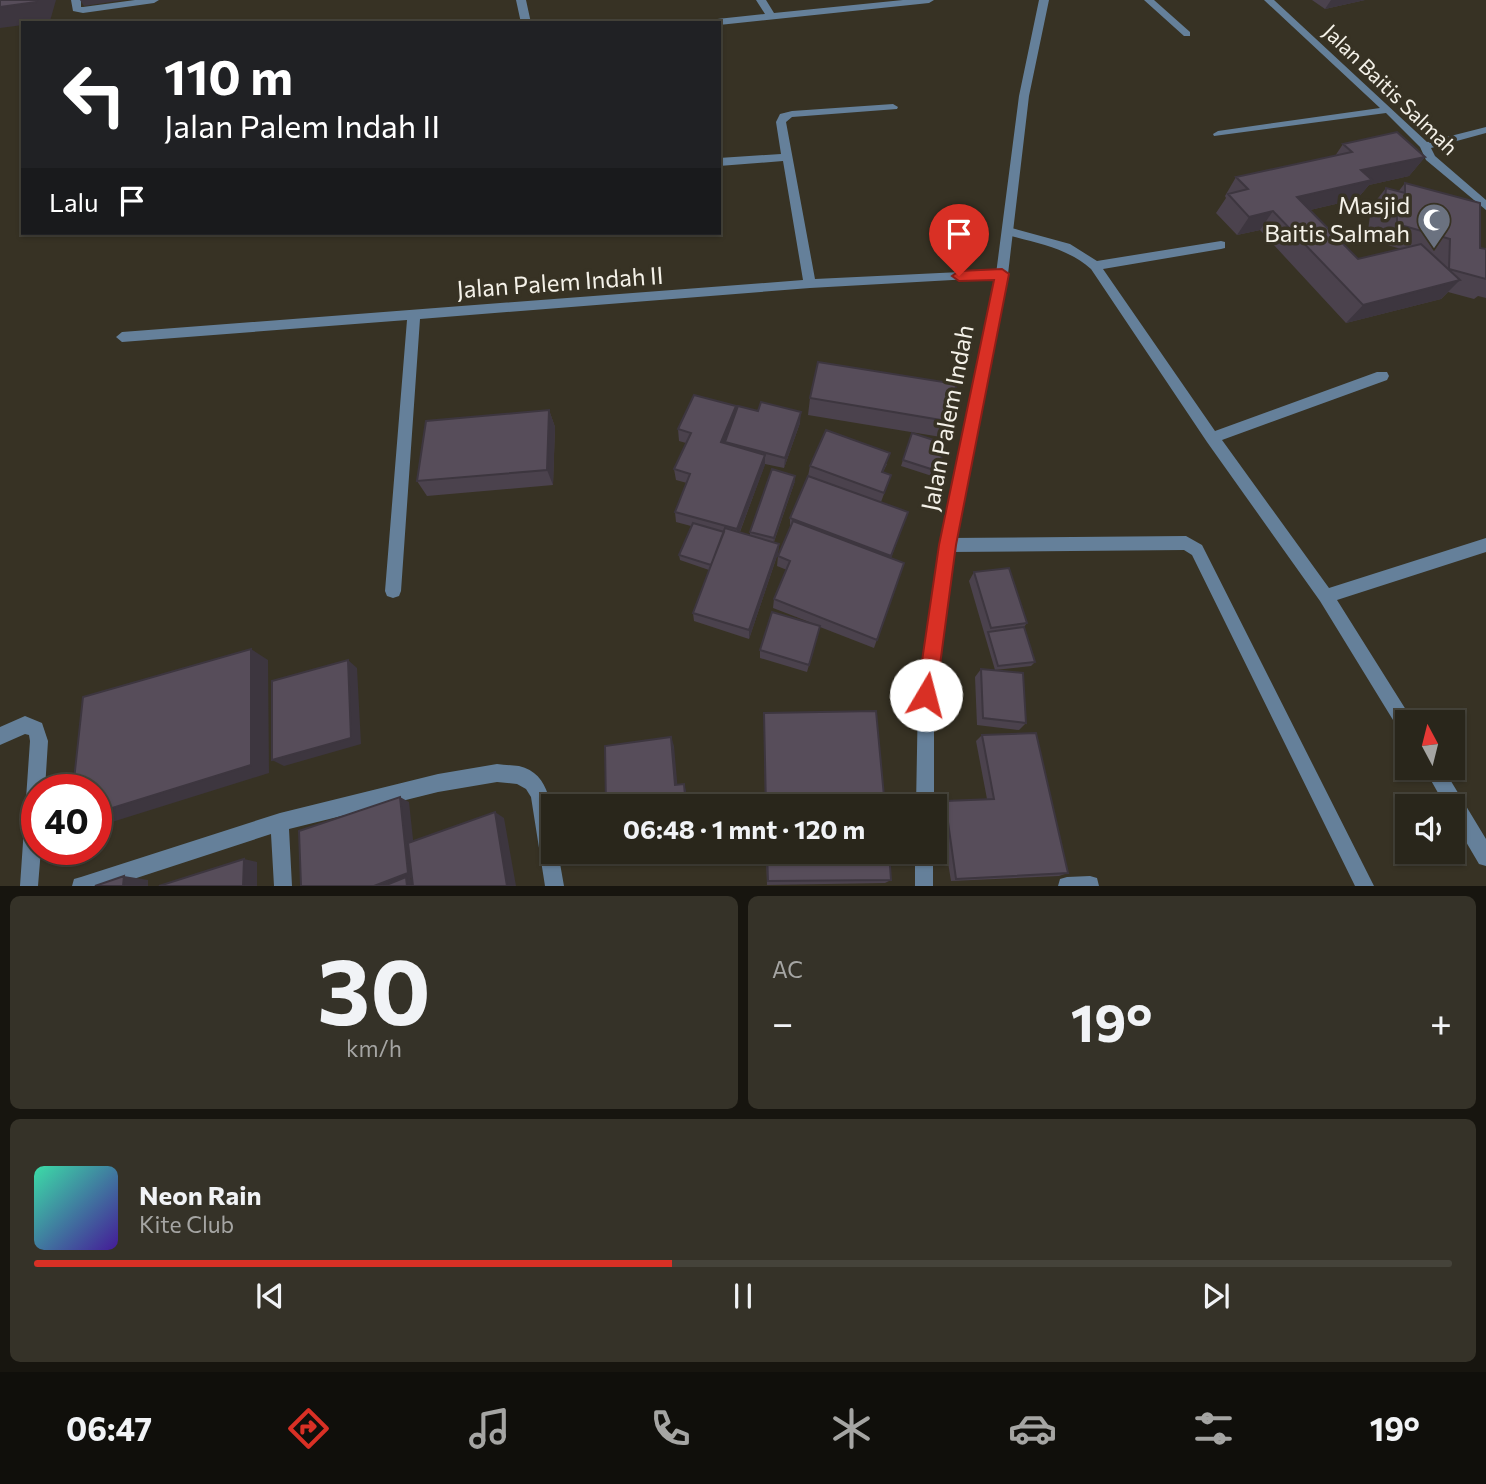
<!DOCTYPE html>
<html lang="id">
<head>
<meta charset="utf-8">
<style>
  :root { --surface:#29261b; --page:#353228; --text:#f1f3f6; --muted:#a5a5a3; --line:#45433a; --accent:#d93025 }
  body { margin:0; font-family:Commissioner,sans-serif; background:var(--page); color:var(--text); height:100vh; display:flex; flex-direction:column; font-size:26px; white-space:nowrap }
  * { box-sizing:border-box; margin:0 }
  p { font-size:23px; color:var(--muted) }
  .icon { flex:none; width:38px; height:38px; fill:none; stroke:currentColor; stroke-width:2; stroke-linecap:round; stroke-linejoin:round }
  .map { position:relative; height:886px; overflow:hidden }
  .panel { display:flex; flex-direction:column; gap:10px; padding:10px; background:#17150f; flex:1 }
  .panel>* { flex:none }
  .guide { position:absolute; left:21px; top:21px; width:700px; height:214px; border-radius:0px; box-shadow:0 2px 5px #0004,0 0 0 2px var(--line); background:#202124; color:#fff; overflow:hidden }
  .needle { width:46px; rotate:353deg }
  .buttons { position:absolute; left:1395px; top:710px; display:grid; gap:14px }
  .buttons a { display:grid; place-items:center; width:70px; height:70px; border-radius:0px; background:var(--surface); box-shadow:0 2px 5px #0004,0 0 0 2px var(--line); font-size:35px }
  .speed { position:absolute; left:21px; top:774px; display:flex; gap:14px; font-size:35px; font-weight:700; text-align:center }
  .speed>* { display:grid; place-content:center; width:91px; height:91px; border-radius:50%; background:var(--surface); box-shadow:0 2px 5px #0004,0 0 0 2px var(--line); line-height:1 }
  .speed .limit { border:10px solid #d22; background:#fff; color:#111 }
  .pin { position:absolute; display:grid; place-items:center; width:60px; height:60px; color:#fff; margin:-72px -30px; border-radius:50% 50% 50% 0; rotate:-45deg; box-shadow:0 0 7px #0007 }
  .pin .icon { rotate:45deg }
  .me { position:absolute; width:77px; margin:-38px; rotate:8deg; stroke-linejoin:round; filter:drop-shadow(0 0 5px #0008) }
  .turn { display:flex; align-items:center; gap:24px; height:147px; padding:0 28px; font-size:32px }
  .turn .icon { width:91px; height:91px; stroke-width:2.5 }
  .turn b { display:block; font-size:49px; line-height:60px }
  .then { display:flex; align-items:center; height:66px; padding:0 28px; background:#0003; gap:14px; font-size:26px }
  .big { font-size:52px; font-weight:700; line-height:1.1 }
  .panel .card { flex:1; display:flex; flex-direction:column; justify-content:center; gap:10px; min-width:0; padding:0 24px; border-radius:10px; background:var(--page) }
  .panel .dial { align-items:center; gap:0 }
  .dial b { font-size:91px; line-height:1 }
  .song { display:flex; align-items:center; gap:21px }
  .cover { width:84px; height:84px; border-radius:10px; background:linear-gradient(135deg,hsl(160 70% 55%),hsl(260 70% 35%)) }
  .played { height:7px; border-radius:4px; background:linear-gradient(90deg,var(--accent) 45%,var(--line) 45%) }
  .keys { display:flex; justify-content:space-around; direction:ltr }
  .heat { display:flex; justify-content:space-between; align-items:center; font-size:38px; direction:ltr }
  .panel .tiles { flex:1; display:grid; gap:10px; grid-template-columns:1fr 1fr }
  .card:last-child { grid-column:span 2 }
  .trip { position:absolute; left:541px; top:794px; width:406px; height:70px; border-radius:0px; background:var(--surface); box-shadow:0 2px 5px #0004,0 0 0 2px var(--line); font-weight:700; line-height:70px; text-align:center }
  .dock { display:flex; height:112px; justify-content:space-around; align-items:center; background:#100f0b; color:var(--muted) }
  .dock .icon { width:49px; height:49px }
  .dock .current { color:var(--accent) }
  .dock b { font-size:32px; color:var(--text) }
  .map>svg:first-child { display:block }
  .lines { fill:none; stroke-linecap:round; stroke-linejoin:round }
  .service { fill:#65809a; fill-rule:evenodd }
  .minor { fill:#65809a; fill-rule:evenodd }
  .tertiary { fill:#65809a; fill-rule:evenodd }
  .wall { fill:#4b424d }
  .shaded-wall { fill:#3d363f }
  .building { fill:#574d5a; stroke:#3d363f; stroke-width:2 }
  .route { fill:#d93025; stroke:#8d1f18; stroke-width:2 }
  .labels { text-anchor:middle; stroke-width:7; stroke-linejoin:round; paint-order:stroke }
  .far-street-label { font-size:21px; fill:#f4f1e8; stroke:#373224 }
  .poi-label { font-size:24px; fill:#f4f1e8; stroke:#373224; text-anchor:end }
  .street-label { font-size:24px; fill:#f4f1e8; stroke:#373224 }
</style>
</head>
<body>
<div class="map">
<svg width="1486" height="886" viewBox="0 0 1486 886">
  <rect width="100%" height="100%" fill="#373224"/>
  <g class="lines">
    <path class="service" d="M 71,0 L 81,0 L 81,7 L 83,7 L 135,0 L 159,0 L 154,3 L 83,13 L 73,11 Z
      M 1090,876 L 1097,878 L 1099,886 L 1058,886 L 1060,879 L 1067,877 Z"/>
    <path class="minor" d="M 516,0 L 526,0 L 531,23 L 521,23 Z
      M 756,0 L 766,0 L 774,13 L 903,0 L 934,0 L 929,3 L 719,25 L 719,23 L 704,23 L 708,20 L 765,14 Z
      M 1144,0 L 1154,0 L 1190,32 L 1190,36 L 1184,36 Z
      M 1264,0 L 1274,0 L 1427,142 L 1486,127 L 1486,133 L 1431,148 L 1435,156 L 1486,200 L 1486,210 L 1426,160 L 1420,147 L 1386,113 L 1214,136 L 1213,134 L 1218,131 L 1380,108 Z
      M 893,104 L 898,107 L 897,109 L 792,117 L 786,122 L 815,279 L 1002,270 L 1006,271 L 1008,274 L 1006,277 L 810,288 L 420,319 L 401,591 L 399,596 L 393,598 L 387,596 L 385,591 L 407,320 L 122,342 L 116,337 L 122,332 L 803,280 L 783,161 L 719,166 L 719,158 L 781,154 L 776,122 L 780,114 L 792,111 Z
      M 1008,227 L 1070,244 L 1097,261 L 1221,241 L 1225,242 L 1225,248 L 1221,249 L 1103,269 L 1215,431 L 1377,372 L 1387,372 L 1389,376 L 1387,380 L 1222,440 L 1329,588 L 1486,538 L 1486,552 L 1337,600 L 1413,721 L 1414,723 L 1407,723 L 1407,736 L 1401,733 L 1320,601 L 1207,442 L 1091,269 C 1066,247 1035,243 1004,234 L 1002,231 Z
      M 1186,536 L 1202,545 L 1374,886 L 1355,886 L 1192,555 L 1184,550 L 948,552 L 943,550 L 940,545 L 943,540 L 948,538 Z
      M 25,716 L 42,723 L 48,741 L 45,789 L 37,789 L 37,849 L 41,849 L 38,886 L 20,886 L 30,741 L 29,735 L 25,734 L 0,745 L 0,727 Z
      M 497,764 C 504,765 512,765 519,766 C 556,774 553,824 553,852 L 558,852 L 564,886 L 545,886 L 531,797 L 526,789 L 517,784 L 497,782 L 438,792 L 289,829 L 292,886 L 274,886 L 271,834 L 112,886 L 72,886 L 74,879 L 81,877 L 280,813 L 438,774 Z
      M 1424,768 L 1443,768 L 1486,839 L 1486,866 L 1479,864 L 1452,818 L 1452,807 L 1446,807 Z"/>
    <path class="tertiary" d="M 1039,0 L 1049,0 L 1029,96 L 1008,274 L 956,545 L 934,695 L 934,807 L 916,807 L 918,695 L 940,545 L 996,274 L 1019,96 Z
      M 915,852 L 933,852 L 933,886 L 915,886 Z"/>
  </g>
  <path class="wall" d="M 1312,0 L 1365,0 L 1325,9 Z
    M 1343,144 L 1425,157 L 1409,176 L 1369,185 L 1357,199 L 1310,210 L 1358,259 L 1401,249 L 1381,243 L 1381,235 L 1368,231 L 1371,207 L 1386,188 L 1398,192 L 1405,183 L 1480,248 L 1486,249 L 1486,298 L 1478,296 L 1474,299 L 1448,292 L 1441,299 L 1346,323 L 1260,230 L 1237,235 L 1216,213 L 1226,198 L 1225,196 L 1236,177 L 1335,156 Z
    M 810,398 L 953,422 L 947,438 L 808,415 Z
    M 736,406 L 736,413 L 800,423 L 784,468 L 765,464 L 740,532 L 750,535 L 750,532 L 795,481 L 774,542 L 779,544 L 778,553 L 749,639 L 694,621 L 693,613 L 709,570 L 680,560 L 679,555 L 691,526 L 676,522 L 675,512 L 687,483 L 676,480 L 674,469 L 686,443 L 679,441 L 678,429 Z
    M 549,410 L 555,427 L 553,485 L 427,496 L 417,481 Z
    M 912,433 L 946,444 L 935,477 L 901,466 Z
    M 887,464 L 883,472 L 891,475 L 881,502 L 908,512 L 891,558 L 904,563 L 874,648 L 820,627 L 807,672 L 760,658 L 760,650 L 817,625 L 773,608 L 774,599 L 787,570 L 777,566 L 778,556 L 790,528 L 790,518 L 808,476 L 810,466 Z
    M 974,572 L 1027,623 L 1024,627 L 1035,662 L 1031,666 L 995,670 L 969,581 Z
    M 981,669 L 1026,723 L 1019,730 L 977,725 L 975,677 Z
    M 764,713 L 885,807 L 765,807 Z
    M 982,735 L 1068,873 L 1059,876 L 951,881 L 939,806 L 945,801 L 987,799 L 976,741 Z
    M 592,852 L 632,852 L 598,857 Z
    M 766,852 L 889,852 L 891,880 L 885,883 L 767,885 Z"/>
  <path class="shaded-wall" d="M 37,0 L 56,0 L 50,21 L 38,23 L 23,23 L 23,25 L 0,28 L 0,7 Z
    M 80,0 L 124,0 L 84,6 Z
    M 1331,0 L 1365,0 L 1325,9 Z
    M 1425,157 L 1409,176 L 1369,185 L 1357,199 L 1284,216 L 1297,197 L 1361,170 Z
    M 1273,211 L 1260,230 L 1237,235 L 1249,217 Z
    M 1460,280 L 1441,299 L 1346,323 L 1363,305 Z
    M 736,406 L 736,418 L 725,442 L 725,445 L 721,442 Z
    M 549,410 L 555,427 L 553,485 L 547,470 Z
    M 801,412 L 800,423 L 784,468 L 785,458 Z
    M 765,455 L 765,465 L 737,539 L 737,529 Z
    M 795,476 L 795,481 L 773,543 L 774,538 Z
    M 779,544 L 778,553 L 749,639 L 749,630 Z
    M 251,649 L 268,660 L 269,773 L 96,827 L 96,813 Z
    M 348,660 L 357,668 L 361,744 L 284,766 L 272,760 Z
    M 671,737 L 674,746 L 678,792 L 675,785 Z
    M 684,784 L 686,791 L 687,807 L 686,807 Z
    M 400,797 L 409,802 L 417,876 L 410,879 L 420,881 L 420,886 L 374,886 Z
    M 495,812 L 504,818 L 516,886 L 507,886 Z
    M 244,859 L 257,862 L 257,886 L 243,886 Z
    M 124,876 L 148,880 L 148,886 L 123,886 Z"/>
  <path class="building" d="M 0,0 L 37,0 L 36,2 L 0,7 Z
    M 1397,132 L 1425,157 L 1361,170 L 1372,180 L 1297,197 L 1358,259 L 1421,244 L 1460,280 L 1363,305 L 1273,211 L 1249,217 L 1228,194 L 1248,189 L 1236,177 L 1352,152 L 1343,144 Z
    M 1405,183 L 1480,203 L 1480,248 L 1486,249 L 1486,279 L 1449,269 L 1450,239 L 1397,224 L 1397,216 L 1384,212 L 1386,188 L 1405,193 Z
    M 818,362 L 956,384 L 953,422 L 810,398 Z
    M 694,395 L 736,406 L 721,442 L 765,455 L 737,529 L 675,512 L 690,474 L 674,469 L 691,433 L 678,429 Z
    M 761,402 L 801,412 L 785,458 L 725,442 L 738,406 L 758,411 Z
    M 549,410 L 547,470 L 417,481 L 426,421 Z
    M 826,430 L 890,453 L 882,472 L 891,475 L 884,493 L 810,466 Z
    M 912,433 L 946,444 L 937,471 L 903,460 Z
    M 772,469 L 795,476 L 774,538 L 750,532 Z
    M 808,476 L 908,512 L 891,556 L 790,518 Z
    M 793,521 L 904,563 L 877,640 L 774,599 L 790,561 L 778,556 Z
    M 693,523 L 724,532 L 711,565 L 679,555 Z
    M 725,528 L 779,544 L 749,630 L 693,613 Z
    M 1009,568 L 1027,623 L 991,628 L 974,572 Z
    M 772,612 L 820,626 L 809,665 L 760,650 Z
    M 1024,627 L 1035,662 L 998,666 L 988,632 Z
    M 251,649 L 251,765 L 96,813 L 96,789 L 73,789 L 83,697 Z
    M 348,660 L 351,738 L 272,760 L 272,681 Z
    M 981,669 L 1023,673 L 1026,723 L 983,718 Z
    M 876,711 L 885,807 L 766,807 L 764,713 Z
    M 1036,733 L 1068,873 L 956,879 L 945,801 L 994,799 L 982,735 Z
    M 671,737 L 675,785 L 684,784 L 686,807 L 606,807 L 605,746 Z
    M 400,797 L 408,873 L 374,886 L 301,886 L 299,831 Z
    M 495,812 L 507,886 L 413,886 L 408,843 Z
    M 767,852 L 889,852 L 891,880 L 768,881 Z
    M 244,859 L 243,886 L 159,886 Z
    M 124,876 L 123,886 L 95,886 Z
    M 406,877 L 407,886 L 384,886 Z"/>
  <path class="route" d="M 1002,269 L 1009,274 L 956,545 L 936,695 L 933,702 L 926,704 L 920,702 L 917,695 L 939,545 L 994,280 L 959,281 L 952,276 L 959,271 Z"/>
  <defs>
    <g id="mosque-pin" transform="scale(1.75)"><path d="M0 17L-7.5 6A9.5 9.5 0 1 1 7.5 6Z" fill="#6b7280" stroke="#373224"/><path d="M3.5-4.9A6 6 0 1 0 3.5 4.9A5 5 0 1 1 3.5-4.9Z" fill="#fff"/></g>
  </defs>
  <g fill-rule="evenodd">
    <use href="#mosque-pin" x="1434" y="220"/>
  </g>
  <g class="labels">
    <g class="far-street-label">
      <text transform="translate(1390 90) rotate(44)" y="7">Jalan Baitis Salmah</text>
    </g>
    <g class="poi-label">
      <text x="1410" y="214">Masjid<tspan x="1410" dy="28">Baitis Salmah</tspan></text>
    </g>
    <g class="street-label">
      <text transform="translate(560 283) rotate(-4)" y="8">Jalan Palem Indah II</text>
      <text transform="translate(948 418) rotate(-79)" y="8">Jalan Palem Indah</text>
    </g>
  </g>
</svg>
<div class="buttons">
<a><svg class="needle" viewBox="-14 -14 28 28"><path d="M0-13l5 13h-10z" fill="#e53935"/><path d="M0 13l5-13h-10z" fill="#a5a5a3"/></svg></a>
<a><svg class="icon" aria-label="sound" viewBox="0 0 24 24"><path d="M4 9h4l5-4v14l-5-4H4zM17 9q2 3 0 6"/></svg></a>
</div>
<div class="speed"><div class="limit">40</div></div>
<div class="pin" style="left:959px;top:276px;background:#d93025"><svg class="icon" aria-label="arrive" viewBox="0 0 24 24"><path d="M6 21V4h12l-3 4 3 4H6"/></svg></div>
<svg class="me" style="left:926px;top:695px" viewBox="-20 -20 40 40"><circle r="19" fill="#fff"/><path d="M0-13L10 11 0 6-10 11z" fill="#d93025"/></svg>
<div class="trip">06:48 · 1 mnt · 120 m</div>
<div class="guide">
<div class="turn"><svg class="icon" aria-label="left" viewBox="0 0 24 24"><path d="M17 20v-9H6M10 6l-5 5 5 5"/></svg><div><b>110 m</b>Jalan Palem Indah II</div></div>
<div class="then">Lalu<svg class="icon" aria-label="arrive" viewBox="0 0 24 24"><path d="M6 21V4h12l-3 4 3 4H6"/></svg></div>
</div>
</div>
<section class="panel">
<div class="tiles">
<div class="card dial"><b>30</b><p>km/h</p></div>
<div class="card"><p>AC</p>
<div class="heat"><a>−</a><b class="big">19°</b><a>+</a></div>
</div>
<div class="card">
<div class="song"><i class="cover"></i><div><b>Neon Rain</b><p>Kite Club</p></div></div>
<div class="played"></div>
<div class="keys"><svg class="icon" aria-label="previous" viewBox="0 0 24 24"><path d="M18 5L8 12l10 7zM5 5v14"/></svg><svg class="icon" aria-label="pause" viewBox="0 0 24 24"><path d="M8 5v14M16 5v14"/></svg><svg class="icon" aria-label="next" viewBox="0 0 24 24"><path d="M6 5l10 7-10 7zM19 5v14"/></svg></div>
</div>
</div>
</section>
<nav class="dock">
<b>06:47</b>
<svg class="icon current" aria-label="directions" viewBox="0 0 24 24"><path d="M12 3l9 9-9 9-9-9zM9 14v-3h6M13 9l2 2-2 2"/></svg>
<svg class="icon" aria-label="music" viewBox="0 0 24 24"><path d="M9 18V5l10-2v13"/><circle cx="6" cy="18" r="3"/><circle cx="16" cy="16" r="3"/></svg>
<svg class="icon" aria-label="phone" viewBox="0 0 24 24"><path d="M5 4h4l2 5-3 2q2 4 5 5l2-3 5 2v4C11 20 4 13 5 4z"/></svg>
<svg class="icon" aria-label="climate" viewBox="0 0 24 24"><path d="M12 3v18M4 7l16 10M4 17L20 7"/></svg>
<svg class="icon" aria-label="car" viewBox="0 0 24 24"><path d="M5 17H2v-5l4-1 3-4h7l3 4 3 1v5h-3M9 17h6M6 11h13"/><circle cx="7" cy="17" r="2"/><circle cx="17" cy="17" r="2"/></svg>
<svg class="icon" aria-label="filters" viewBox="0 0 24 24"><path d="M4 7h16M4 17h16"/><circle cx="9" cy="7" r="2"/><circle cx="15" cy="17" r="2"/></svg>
<b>19°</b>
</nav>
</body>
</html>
